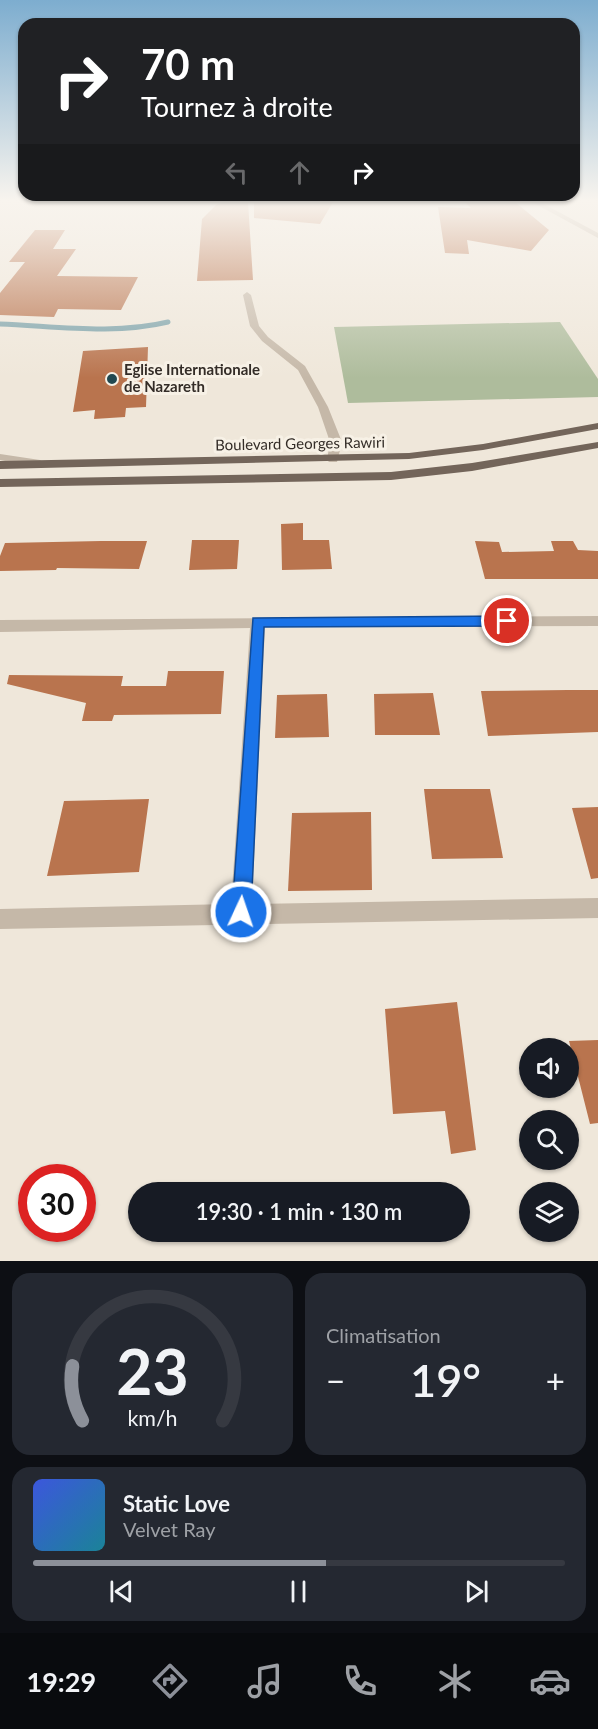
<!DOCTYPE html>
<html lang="fr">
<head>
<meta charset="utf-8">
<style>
  :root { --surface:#171b24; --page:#242831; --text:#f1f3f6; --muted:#9ea1a6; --line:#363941; --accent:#8c9099 }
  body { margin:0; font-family:Lato,sans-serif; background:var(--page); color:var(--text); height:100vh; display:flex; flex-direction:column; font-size:22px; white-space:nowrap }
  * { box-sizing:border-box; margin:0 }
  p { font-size:20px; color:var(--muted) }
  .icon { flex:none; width:33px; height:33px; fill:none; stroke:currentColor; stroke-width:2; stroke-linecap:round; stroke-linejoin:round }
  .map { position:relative; height:1261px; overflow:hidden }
  .drawer { display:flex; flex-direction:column; gap:12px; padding:12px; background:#0d0f14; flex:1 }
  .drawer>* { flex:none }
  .top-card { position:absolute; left:18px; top:18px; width:562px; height:183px; border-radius:18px; box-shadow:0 2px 4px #0004; background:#202124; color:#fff; overflow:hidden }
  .buttons { position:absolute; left:519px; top:1038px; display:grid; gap:12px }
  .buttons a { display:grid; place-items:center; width:60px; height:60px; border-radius:50%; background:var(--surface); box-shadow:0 2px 4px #0004; font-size:30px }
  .speed { position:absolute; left:18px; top:1164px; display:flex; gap:12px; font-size:30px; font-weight:700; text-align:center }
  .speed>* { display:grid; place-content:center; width:78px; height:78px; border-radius:50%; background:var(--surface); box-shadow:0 2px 4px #0004; line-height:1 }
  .speed .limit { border:9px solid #d22; background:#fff; color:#111 }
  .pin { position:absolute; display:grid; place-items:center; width:51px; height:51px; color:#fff; margin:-26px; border:3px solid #fff; border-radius:50%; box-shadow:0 2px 6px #0007 }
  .me { position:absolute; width:66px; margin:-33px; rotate:3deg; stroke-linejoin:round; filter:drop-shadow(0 0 4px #0008) }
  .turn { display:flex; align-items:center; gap:21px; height:126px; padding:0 24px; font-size:27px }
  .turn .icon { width:78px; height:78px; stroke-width:2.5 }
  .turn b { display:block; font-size:42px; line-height:51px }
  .lanes { display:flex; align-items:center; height:57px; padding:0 24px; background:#0003; justify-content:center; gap:30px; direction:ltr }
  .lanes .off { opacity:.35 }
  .big { font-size:45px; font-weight:600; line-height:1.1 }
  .drawer .tile { flex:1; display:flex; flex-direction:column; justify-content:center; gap:9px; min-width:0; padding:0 21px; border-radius:18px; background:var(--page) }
  .drawer .dial { align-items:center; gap:0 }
  .dial svg { height:156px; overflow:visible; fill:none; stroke:var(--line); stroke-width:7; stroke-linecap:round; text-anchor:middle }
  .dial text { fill:var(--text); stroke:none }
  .song { display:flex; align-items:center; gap:18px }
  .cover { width:72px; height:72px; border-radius:9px; background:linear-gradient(135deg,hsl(230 70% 55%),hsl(190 70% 35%)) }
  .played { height:6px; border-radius:3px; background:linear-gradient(90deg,var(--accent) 55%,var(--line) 55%) }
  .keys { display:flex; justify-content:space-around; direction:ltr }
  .heat { display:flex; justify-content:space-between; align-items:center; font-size:33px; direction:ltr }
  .drawer .tiles { flex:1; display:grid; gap:12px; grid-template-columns:1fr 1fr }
  .tile:last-child { grid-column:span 2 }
  .trip { position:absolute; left:128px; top:1182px; width:342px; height:60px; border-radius:30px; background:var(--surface); box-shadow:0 2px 4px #0004; font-weight:600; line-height:60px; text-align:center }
  .tab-bar { display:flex; height:96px; justify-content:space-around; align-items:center; background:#090b0e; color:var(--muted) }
  .tab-bar .icon { width:42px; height:42px }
  .tab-bar .on { color:var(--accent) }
  .tab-bar b { font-size:27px; color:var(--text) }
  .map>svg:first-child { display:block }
  .green { fill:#aebc9c }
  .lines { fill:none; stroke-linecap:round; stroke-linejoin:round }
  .stream { stroke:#7ca2a9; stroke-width:5 }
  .building { fill:#b9744e }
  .minor { fill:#c5b8a8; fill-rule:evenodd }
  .major { fill:#73655a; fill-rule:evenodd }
  .route { fill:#1a73e8; stroke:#114b97; stroke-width:1.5 }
  .poi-dot { fill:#214850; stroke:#f7f1e6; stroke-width:2 }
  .labels { text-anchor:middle; stroke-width:6; stroke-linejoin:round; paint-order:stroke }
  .far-poi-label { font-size:15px; font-weight:bold; fill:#332c27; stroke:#f7f1e6; text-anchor:start }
  .far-street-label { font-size:15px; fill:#332c27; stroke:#f7f1e6 }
</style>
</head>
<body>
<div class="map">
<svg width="598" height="1261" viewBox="0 0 598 1261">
  <rect width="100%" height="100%" fill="#efe7da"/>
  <path class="green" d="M 560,322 L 598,379 L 598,397 L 348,403 L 334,327 Z"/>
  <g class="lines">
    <path class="stream" d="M 0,324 C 55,326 114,335 168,322"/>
  </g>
  <path class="building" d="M 224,202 L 248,202 L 253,280 L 197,281 L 202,219 L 216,205 Z
    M 254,202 L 333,202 L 320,224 L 254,218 Z
    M 465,202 L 515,202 L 549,230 L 531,251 L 467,240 L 469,254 L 445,253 L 438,207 L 471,208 Z
    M 35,230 L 65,230 L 53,249 L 76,249 L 57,276 L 138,277 L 121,310 L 58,309 L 54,317 L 0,315 L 0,293 L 25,262 L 9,262 Z
    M 148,347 L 146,407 L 126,408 L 125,417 L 94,419 L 95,410 L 73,412 L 83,351 Z
    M 303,523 L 303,540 L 329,540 L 332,569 L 282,570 L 281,524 Z
    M 192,540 L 239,540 L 237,569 L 189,570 Z
    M 101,541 L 147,541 L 139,569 L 57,568 L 56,570 L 0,571 L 0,556 L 5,543 Z
    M 475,541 L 499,542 L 502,552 L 554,551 L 551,541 L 573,541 L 578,550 L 598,551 L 598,579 L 485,579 Z
    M 168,671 L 224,671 L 221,714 L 114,715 L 112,721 L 82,721 L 86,703 L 7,684 L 9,675 L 123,676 L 121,686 L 166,686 Z
    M 568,690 L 598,690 L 598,732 L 488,736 L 481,691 Z
    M 433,693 L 440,735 L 375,735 L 374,694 Z
    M 327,694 L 329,737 L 275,738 L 277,695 Z
    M 424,789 L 490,789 L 503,858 L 432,859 Z
    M 149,799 L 139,872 L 47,876 L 64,801 Z
    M 598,807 L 598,878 L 591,879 L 572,808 Z
    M 371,812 L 372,890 L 288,891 L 292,813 Z
    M 457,1002 L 476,1150 L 451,1154 L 445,1111 L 393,1114 L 385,1009 Z
    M 598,1040 L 598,1123 L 590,1124 L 569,1041 Z"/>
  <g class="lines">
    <path class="minor" d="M 532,202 L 540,202 L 598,233 L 598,238 Z
      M 247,292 L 251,295 L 259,326 L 268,337 L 305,366 L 328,407 L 342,442 L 337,462 L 329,462 L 327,460 L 330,442 L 318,407 L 298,370 L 262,341 L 250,326 L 243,295 Z
      M 0,454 L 40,460 L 46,464 L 40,468 L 0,460 Z
      M 598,616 L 598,626 L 265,627 L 252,904 L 598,898 L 598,918 L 0,929 L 0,909 L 231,904 L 250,628 L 0,632 L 0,620 Z"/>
    <path class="major" d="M 598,423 L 598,429 L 483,450 L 409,459 L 0,469 L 0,461 L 409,453 L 483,444 Z
      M 598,442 L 598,448 L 472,471 L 391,480 L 0,487 L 0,479 L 391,472 L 472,463 Z"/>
  </g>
  <linearGradient id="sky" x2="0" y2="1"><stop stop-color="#7dadcf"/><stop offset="0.53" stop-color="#f8f4ee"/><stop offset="1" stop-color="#f8f4ee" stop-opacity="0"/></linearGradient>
  <rect width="598" height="378" fill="url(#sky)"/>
  <path class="route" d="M 507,616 L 514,621 L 507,626 L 264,627 L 251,912 L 248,919 L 241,922 L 235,919 L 232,912 L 253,618 Z"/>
  <circle class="poi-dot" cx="112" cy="379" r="6"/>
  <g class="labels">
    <g class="far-poi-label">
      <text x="124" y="375">Eglise Internationale<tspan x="124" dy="17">de Nazareth</tspan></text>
    </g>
    <g class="far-street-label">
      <text transform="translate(300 444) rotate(-1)" y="5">Boulevard Georges Rawiri</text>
    </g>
  </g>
</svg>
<div class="buttons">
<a><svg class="icon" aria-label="sound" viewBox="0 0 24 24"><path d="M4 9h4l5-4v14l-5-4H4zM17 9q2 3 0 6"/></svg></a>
<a><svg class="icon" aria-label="search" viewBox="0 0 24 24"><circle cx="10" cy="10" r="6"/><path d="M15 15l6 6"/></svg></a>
<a><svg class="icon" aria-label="layers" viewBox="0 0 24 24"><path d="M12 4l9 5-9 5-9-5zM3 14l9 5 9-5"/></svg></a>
</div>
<div class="speed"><div class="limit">30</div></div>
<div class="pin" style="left:507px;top:621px;background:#d93025"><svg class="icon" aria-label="arrive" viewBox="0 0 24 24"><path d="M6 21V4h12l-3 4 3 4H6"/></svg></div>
<svg class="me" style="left:241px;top:912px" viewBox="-20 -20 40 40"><circle r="17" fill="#1a73e8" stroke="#fff" stroke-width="3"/><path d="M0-11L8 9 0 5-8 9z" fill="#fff"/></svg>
<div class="trip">19:30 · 1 min · 130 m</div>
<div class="top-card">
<div class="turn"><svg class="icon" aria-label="right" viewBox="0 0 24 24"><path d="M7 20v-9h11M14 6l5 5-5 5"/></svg><div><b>70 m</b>Tournez à droite</div></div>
<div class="lanes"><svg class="icon off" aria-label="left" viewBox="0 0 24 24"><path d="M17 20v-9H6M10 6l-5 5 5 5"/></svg><svg class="icon off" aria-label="ahead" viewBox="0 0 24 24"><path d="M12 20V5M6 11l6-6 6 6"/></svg><svg class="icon" aria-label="right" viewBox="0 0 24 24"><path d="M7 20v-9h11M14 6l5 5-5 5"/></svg></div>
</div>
</div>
<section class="drawer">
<div class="tiles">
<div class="tile dial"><svg viewBox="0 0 100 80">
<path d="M14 69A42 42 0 1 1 86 69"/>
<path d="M14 69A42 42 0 0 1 9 41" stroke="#8c9099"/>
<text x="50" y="56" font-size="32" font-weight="700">23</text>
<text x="50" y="72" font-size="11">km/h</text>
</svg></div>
<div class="tile"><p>Climatisation</p>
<div class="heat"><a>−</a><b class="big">19°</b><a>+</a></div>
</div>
<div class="tile">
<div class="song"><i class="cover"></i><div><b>Static Love</b><p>Velvet Ray</p></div></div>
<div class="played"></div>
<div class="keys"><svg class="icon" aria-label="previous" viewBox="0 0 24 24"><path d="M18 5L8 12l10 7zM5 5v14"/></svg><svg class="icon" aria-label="pause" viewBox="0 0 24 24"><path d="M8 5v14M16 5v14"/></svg><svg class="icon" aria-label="next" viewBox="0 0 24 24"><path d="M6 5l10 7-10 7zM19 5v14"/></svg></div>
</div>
</div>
</section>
<nav class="tab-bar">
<b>19:29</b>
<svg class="icon on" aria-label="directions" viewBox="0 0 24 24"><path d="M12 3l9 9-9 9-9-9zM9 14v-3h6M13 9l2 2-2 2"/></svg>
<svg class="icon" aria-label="music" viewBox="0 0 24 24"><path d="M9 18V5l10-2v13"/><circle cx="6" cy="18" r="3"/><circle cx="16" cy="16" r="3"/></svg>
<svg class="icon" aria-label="phone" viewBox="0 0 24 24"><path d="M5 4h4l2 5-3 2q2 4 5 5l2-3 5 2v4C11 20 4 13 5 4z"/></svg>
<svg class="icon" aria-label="climate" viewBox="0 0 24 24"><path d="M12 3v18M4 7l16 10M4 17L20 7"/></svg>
<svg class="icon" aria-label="car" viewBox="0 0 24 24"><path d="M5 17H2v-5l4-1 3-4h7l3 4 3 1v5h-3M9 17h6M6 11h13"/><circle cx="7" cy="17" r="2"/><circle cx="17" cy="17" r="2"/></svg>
</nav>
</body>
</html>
